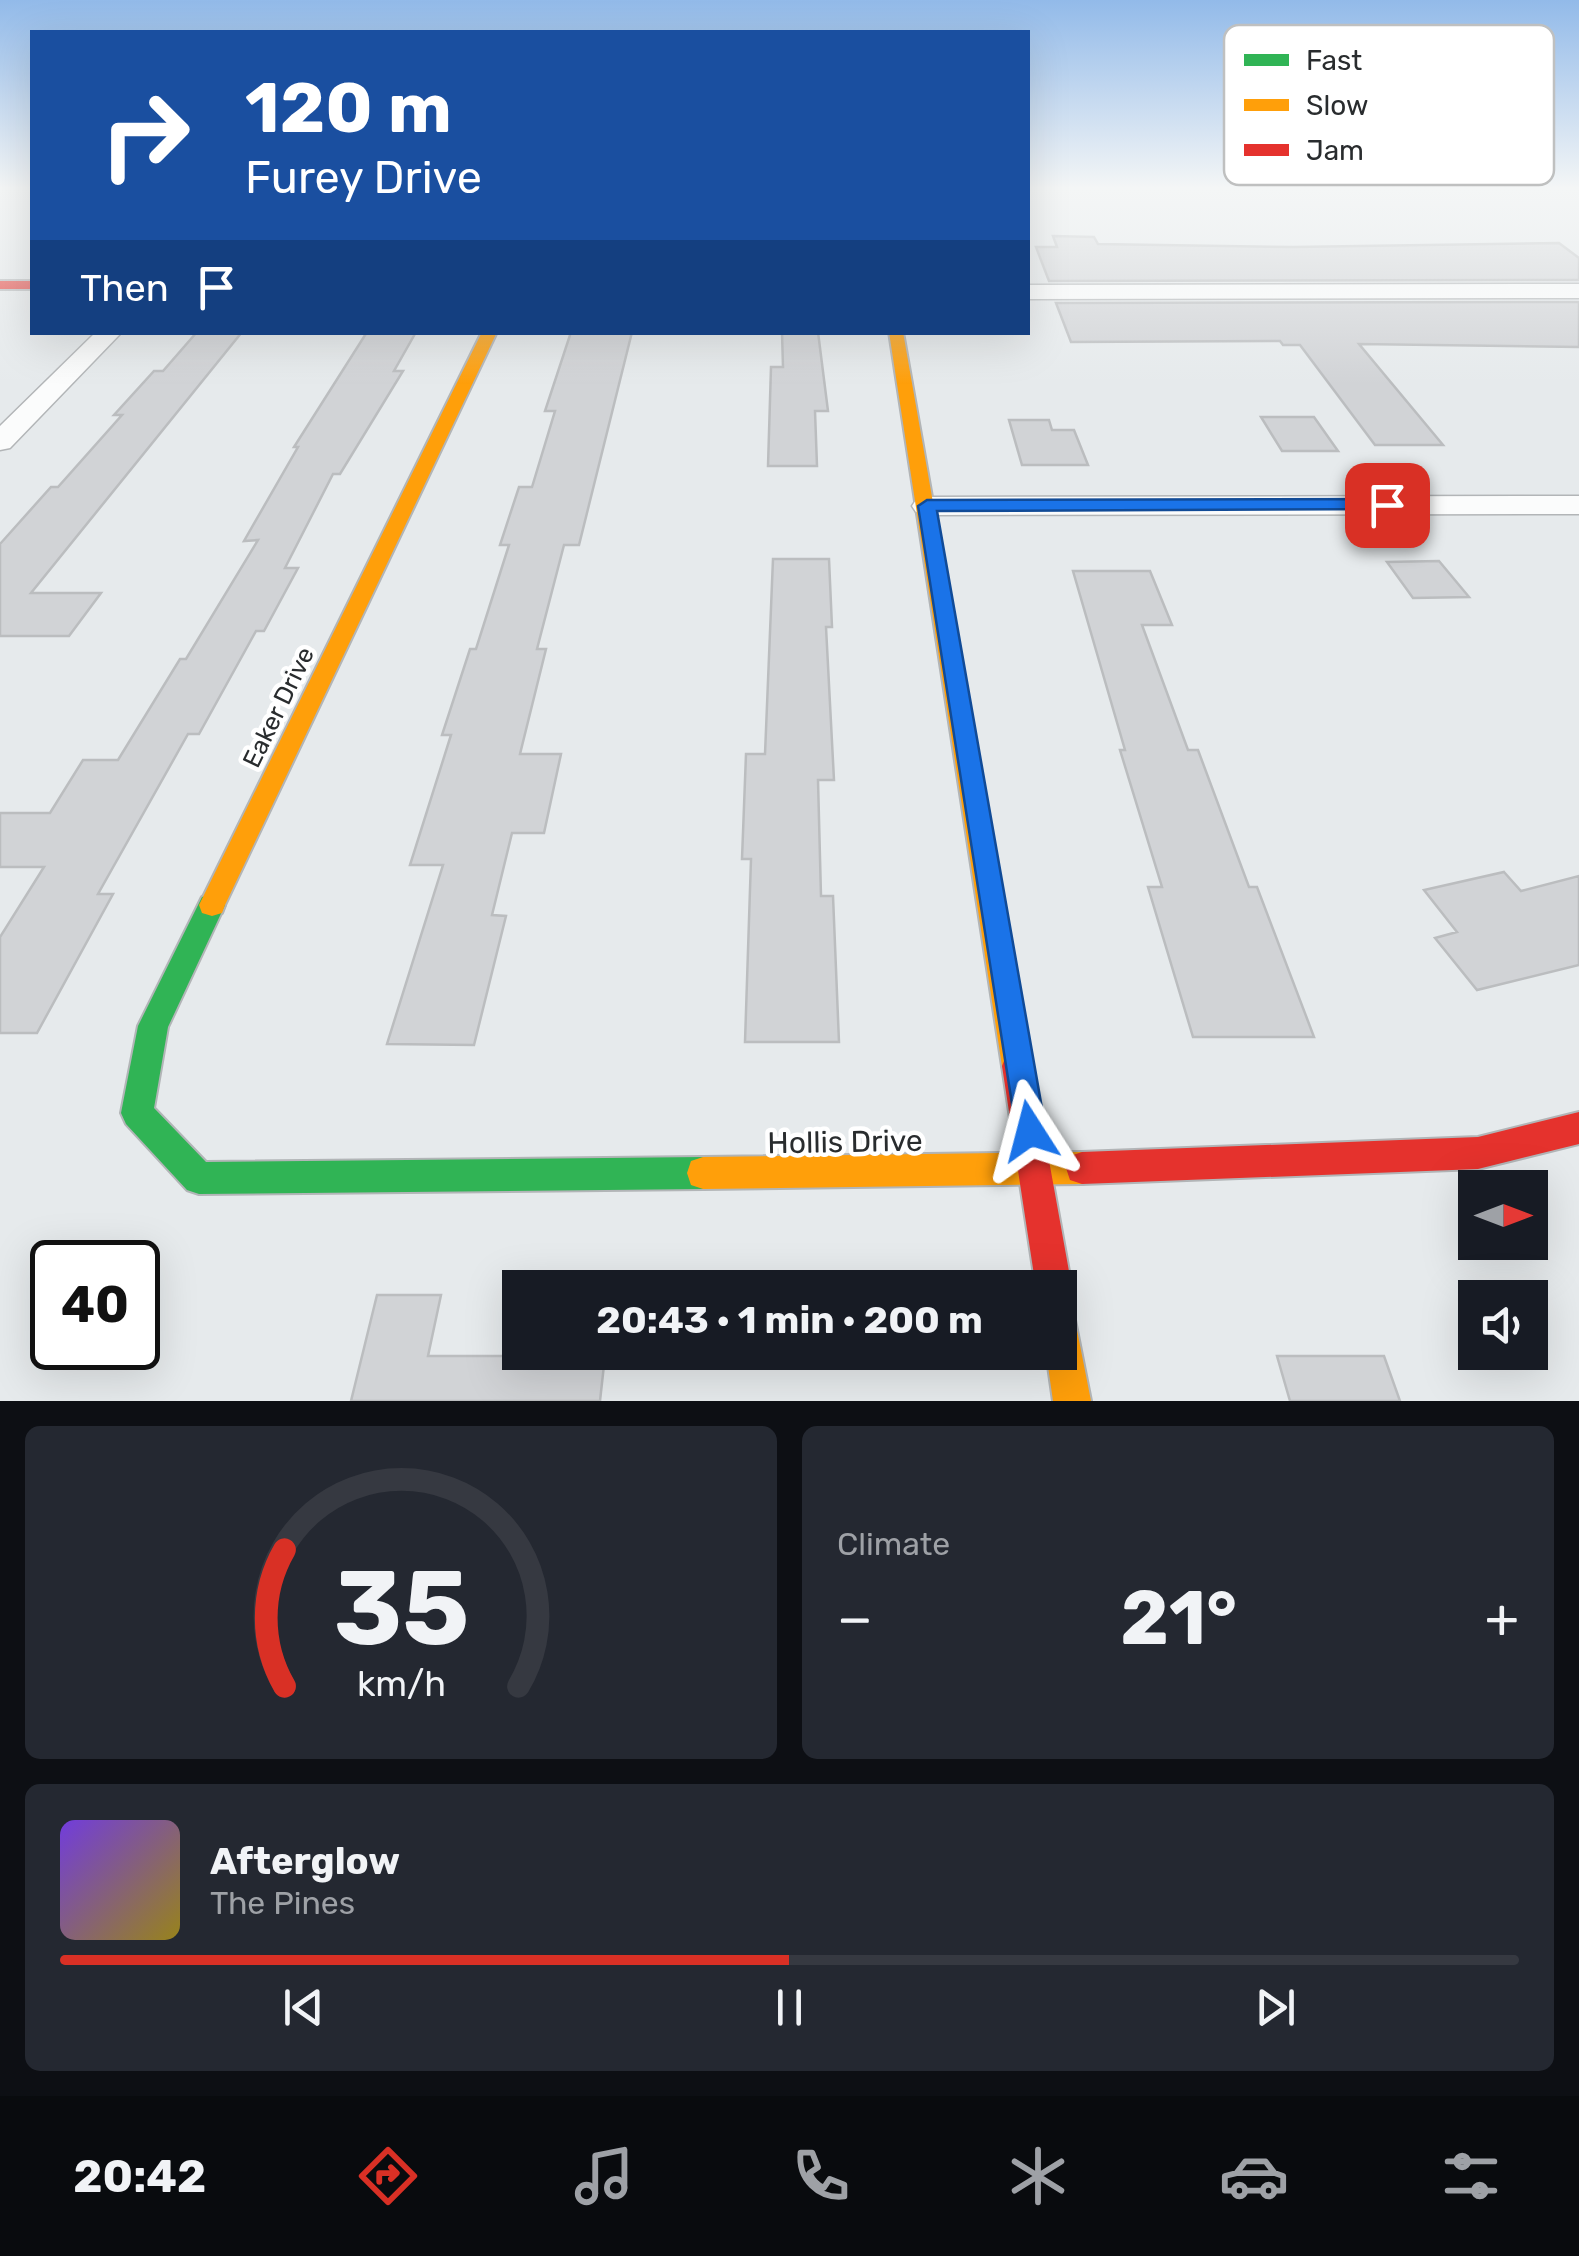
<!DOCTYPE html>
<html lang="en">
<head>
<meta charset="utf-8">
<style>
  :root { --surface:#171b24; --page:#242831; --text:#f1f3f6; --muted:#9ea1a6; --line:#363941; --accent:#d93025 }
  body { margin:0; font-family:Rubik,sans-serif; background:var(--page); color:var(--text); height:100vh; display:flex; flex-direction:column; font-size:38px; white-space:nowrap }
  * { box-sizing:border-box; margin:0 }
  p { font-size:32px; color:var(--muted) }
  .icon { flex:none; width:55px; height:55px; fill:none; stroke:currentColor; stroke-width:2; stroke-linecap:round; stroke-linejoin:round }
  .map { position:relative; height:1401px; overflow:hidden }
  .side { display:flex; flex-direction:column; gap:25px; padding:25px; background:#0d0f14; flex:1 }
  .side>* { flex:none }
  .hud { position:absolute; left:30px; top:30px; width:1000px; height:305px; border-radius:0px; box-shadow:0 10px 40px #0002; background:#1a4fa0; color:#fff; overflow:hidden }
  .needle { width:65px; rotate:90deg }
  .buttons { position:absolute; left:1458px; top:1170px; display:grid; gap:20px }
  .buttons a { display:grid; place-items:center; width:90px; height:90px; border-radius:0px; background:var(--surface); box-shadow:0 10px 40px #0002; font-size:50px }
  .speed { position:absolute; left:30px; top:1240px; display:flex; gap:20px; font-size:50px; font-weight:700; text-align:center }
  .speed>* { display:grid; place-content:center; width:130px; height:130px; border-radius:50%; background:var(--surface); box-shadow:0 10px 40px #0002; line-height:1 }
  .speed .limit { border:5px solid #111; border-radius:15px; background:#fff; color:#111 }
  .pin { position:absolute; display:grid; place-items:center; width:85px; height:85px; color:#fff; margin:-42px; border-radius:20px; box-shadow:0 5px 15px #0006 }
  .me { position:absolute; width:110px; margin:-55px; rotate:351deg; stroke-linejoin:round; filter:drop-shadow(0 0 8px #0008) }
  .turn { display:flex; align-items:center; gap:35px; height:210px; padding:0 50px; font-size:45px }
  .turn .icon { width:130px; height:130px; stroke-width:2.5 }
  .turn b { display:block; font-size:70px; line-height:85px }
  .then { display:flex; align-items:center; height:95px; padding:0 50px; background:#0003; gap:20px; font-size:38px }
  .big { font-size:75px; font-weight:700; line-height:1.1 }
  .side .card { flex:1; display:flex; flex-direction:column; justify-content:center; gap:15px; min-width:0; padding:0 35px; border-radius:15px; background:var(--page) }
  .side .dial { align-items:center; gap:0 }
  .dial svg { height:260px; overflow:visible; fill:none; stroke:var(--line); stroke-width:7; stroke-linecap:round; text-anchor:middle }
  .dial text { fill:var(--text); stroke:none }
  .song { display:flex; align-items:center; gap:30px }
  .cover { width:120px; height:120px; border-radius:15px; background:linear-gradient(135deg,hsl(260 70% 55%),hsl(50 70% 35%)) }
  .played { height:10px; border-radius:5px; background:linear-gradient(90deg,var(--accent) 50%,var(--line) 50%) }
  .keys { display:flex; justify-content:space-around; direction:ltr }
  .heat { display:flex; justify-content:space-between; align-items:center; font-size:55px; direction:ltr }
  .side .tiles { flex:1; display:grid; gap:25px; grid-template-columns:1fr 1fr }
  .card:last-child { grid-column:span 2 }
  .trip { position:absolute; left:502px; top:1270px; width:575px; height:100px; border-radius:0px; background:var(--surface); box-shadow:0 10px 40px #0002; font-weight:700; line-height:100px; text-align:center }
  .tabs { display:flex; height:160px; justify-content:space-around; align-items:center; background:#090b0e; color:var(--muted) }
  .tabs .icon { width:70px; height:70px }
  .tabs .selected { color:var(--accent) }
  .tabs b { font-size:45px; color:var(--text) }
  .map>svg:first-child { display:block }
  .building { fill:#d1d3d6; stroke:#bbbdbf; stroke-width:2.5 }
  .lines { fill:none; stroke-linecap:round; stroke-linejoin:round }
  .street-casing { stroke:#b2b5b7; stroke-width:3 }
  .fast-casing { stroke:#b2b5b7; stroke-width:4 }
  .slow-casing { stroke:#b2b5b7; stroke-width:4 }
  .jam-casing { stroke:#b2b5b7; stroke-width:4 }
  .street { fill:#fbfcfc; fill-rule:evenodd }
  .fast { fill:#30b455; fill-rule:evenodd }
  .slow { fill:#ff9f0a; fill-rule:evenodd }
  .jam { fill:#e5322d; fill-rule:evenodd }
  .route { fill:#1a73e8; stroke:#114b97; stroke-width:2.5 }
  .labels { text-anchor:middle; stroke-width:9; stroke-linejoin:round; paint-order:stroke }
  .street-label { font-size:25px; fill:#292c2e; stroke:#fff }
  .near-street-label { font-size:30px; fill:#292c2e; stroke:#fff }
  .key { fill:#fff; stroke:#bfc0c0; stroke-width:2.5 }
  .key-label { font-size:28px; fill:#292c2e }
</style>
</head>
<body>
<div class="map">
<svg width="1579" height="1401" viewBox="0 0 1579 1401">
  <rect width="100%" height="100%" fill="#e6eaec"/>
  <path class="building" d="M 1053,236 L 1094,237 L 1098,244 L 1293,247 L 1559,243 L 1579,258 L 1579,280 L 1049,281 L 1036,247 L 1057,247 Z
    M 1579,302 L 1579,347 L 1359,344 L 1443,445 L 1375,445 L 1300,345 L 1283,345 L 1280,341 L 1071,342 L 1056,303 Z
    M 197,332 L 242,332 L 31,593 L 101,593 L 69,636 L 0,636 L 0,544 L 51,487 L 58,487 L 122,415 L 114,415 L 154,371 L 163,371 Z
    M 367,332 L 416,332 L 394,371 L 403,371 L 340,474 L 333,474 L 285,568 L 298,568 L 264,631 L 256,631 L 199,734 L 188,734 L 98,894 L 113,894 L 37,1033 L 0,1033 L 0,937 L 44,867 L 0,867 L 0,813 L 50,813 L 83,760 L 118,760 L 180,659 L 186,659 L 258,540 L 244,541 L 298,447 L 294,447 Z
    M 571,332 L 632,332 L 579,545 L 564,545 L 537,649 L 546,649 L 520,754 L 561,754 L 544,833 L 512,833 L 492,915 L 506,916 L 474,1045 L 387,1044 L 443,865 L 410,865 L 451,735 L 442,735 L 470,649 L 476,649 L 509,545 L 500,545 L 519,487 L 532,487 L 555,411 L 545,411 Z
    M 782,332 L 818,332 L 828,411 L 815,411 L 817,466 L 768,466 L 771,367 L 783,367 Z
    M 1261,417 L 1314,417 L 1338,451 L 1282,451 Z
    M 1009,420 L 1049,420 L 1052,430 L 1074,430 L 1088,465 L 1022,465 Z
    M 773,559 L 829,559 L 832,627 L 826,627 L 834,780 L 818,780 L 821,896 L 833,896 L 839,1042 L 745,1042 L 751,859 L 742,859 L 746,754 L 765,754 Z
    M 1439,561 L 1469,597 L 1413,598 L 1387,562 Z
    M 1073,571 L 1150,571 L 1172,625 L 1142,625 L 1188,750 L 1198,750 L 1249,887 L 1257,887 L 1314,1037 L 1193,1037 L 1148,887 L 1162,887 L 1120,750 L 1125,750 Z
    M 1504,872 L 1521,891 L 1579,876 L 1579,965 L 1477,990 L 1435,938 L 1457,932 L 1424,890 Z
    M 377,1295 L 441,1295 L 428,1356 L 605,1356 L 600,1401 L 351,1401 Z
    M 1277,1356 L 1384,1356 L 1400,1401 L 1290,1401 Z"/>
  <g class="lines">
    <g class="street-casing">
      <path id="street" d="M 1579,284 L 1579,298 L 1028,299 L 1028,285 Z
        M 96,332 L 122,332 L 10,448 L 0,450 L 0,426 Z
        M 1579,496 L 1579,514 L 927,515 L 916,512 L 912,506 L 916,500 L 927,497 Z"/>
    </g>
    <g class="fast-casing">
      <path id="fast" d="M 212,894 L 222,897 L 225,905 L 168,1027 L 154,1108 L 206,1162 L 703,1157 L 715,1161 L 719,1173 L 715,1185 L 703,1189 L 199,1194 L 187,1190 L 126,1124 L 121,1113 L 138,1026 L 202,897 Z"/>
    </g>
    <g class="slow-casing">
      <path id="slow" d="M 482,332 L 497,332 L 225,905 L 222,913 L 212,916 L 202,913 L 199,905 Z
        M 889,332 L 903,332 L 1032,1066 L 1028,1076 L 1017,1080 L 1006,1076 L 1002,1066 Z
        M 1082,1152 L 1094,1156 L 1098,1168 L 1094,1180 L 1082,1184 L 703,1189 L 691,1185 L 687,1173 L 691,1161 L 703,1157 Z
        M 1060,1305 L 1073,1310 L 1091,1401 L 1053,1401 L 1046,1352 L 1060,1352 Z"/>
    </g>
    <g class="jam-casing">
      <path id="jam" d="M 0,281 L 32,281 L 32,289 L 0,289 Z
        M 1017,1052 L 1028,1056 L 1032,1066 L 1072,1288 L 1066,1300 L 1060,1303 L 1060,1288 L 1036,1288 L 1002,1066 L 1006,1056 Z
        M 1579,1112 L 1579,1144 L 1478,1169 L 1082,1184 L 1070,1180 L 1066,1168 L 1070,1156 L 1082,1152 L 1478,1137 Z"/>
    </g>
    <use href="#street" class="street"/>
    <use href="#fast" class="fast"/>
    <use href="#slow" class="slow"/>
    <use href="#jam" class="jam"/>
  </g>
  <linearGradient id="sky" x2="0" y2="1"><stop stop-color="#92bae9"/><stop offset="0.49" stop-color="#f4f6f6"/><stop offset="1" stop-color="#f4f6f6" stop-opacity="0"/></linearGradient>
  <rect width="1579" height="384" fill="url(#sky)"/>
  <path class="route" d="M 1387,499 L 1394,501 L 1394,509 L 937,511 L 1046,1131 L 1041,1142 L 1030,1147 L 1018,1142 L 918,506 L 927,500 Z"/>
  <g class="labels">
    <g class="street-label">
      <text transform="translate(278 707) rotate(-64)" y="9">Eaker Drive</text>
    </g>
    <g class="near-street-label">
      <text transform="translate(845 1142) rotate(-1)" y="10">Hollis Drive</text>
    </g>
  </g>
  <rect x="1224" y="25" width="330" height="160" rx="15" class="key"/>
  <rect x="1244" y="54" width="45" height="12" fill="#30b455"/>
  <rect x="1244" y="99" width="45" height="12" fill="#ff9f0a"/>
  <rect x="1244" y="144" width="45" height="12" fill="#e5322d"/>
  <g class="key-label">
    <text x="1306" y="70">Fast</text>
    <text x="1306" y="115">Slow</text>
    <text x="1306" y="160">Jam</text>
  </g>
</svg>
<div class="buttons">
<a><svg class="needle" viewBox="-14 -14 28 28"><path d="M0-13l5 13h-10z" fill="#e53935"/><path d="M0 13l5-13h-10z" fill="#9ea1a6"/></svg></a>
<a><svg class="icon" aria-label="sound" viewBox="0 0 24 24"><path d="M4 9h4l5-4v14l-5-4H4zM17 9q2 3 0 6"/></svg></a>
</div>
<div class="speed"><div class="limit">40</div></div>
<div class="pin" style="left:1387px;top:505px;background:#d93025"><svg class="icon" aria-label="arrive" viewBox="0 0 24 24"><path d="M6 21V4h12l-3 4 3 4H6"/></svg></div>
<svg class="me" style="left:1030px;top:1131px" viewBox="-20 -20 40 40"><path d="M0-17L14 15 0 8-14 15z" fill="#1a73e8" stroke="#fff" stroke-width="4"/></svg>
<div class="trip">20:43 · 1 min · 200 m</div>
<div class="hud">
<div class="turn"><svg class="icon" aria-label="right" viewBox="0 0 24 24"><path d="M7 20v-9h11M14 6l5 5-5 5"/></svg><div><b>120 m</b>Furey Drive</div></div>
<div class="then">Then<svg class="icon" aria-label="arrive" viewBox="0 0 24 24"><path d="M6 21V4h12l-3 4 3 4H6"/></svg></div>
</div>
</div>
<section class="side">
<div class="tiles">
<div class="card dial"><svg viewBox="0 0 100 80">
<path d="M14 69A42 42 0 1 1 86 69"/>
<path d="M14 69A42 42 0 0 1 14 27" stroke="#d93025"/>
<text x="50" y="56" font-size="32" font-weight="700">35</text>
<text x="50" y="72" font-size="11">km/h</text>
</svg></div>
<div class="card"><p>Climate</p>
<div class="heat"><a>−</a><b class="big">21°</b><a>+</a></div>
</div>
<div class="card">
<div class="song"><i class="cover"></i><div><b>Afterglow</b><p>The Pines</p></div></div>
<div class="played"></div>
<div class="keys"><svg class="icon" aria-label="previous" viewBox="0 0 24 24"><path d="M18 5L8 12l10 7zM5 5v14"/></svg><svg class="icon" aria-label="pause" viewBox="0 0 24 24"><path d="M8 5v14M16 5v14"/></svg><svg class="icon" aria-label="next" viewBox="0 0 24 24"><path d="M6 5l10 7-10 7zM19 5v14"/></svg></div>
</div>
</div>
</section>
<nav class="tabs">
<b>20:42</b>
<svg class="icon selected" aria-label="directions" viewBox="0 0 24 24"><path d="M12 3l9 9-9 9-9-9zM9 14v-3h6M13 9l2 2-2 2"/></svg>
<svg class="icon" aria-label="music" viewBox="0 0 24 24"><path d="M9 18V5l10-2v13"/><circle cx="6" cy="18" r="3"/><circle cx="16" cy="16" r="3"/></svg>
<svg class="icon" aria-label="phone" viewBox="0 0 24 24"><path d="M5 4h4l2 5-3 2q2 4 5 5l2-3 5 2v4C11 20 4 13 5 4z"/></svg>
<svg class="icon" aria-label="climate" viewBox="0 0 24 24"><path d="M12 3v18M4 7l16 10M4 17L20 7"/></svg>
<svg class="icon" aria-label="car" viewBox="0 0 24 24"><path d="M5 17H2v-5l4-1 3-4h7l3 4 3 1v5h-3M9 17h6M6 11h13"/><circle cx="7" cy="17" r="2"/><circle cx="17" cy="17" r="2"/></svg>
<svg class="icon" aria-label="filters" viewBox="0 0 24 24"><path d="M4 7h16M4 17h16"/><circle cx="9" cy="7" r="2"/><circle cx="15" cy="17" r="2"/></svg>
</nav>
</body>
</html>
